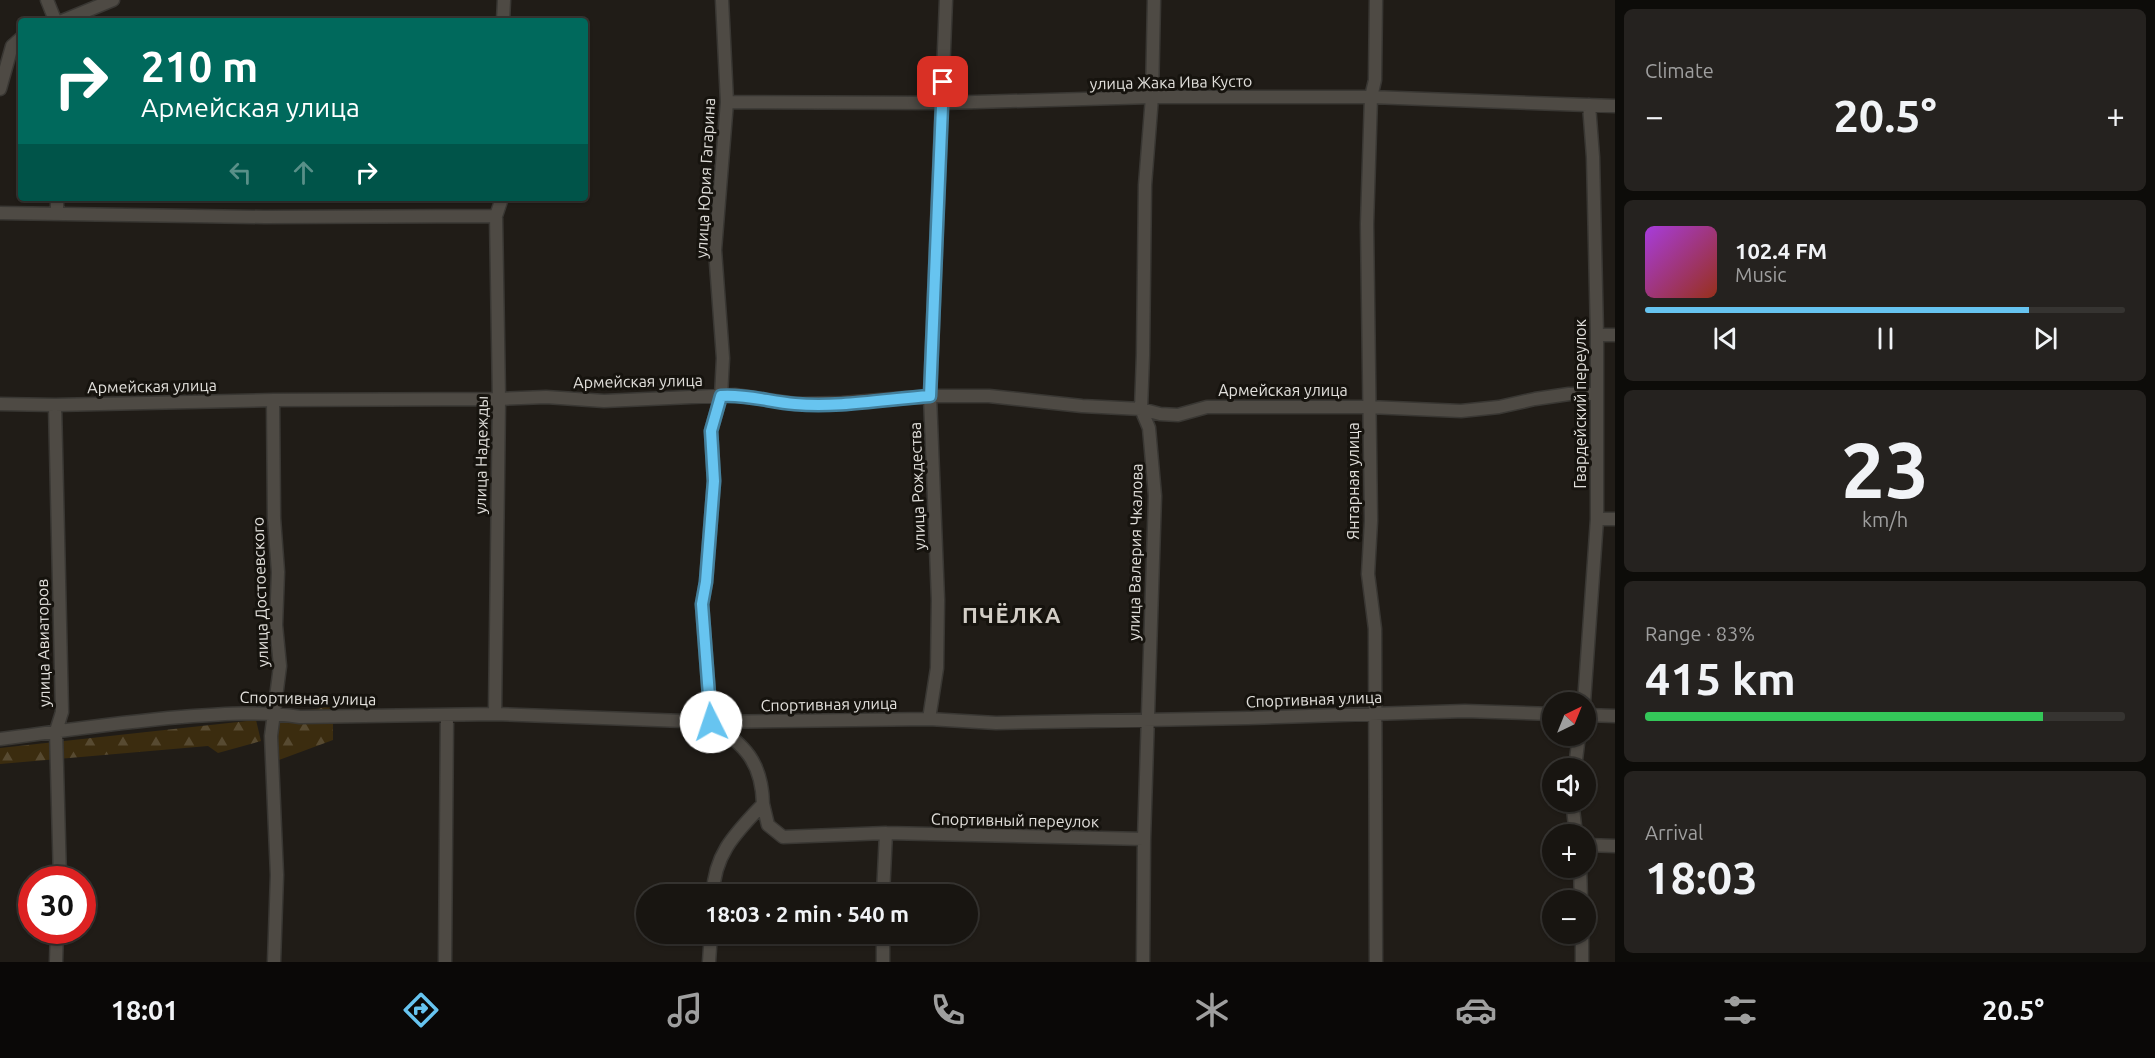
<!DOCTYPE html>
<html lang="en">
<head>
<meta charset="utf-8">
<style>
  :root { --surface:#181511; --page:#25221f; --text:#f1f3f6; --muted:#9f9f9f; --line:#363431; --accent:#67c4f0 }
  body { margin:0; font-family:Ubuntu,sans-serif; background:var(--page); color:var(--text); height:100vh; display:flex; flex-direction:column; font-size:22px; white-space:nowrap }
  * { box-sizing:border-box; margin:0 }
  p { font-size:20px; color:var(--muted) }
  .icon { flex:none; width:33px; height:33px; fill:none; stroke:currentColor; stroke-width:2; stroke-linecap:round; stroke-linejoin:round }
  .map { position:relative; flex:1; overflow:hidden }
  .details { display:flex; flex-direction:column; gap:9px; padding:9px; background:#0d0c09; width:540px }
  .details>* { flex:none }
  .banner { position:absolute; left:18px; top:18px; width:570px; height:183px; border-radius:6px; box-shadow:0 2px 4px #0004,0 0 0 2px var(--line); background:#00695c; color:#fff; overflow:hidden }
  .needle { width:39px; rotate:43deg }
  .buttons { position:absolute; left:1542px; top:692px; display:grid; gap:12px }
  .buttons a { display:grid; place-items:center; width:54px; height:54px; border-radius:50%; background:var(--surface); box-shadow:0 2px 4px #0004,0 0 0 2px var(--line); font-size:30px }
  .speed { position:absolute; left:18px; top:866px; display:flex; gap:12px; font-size:30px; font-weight:700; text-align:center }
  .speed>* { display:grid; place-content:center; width:78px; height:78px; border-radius:50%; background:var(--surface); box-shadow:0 2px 4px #0004,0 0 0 2px var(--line); line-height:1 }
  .speed .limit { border:9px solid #d22; background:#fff; color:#111 }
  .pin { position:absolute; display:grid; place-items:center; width:51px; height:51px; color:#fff; margin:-26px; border-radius:12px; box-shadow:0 3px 9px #0006 }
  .me { position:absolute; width:66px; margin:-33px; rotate:356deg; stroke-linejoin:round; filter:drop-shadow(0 0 4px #0008) }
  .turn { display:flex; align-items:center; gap:21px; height:126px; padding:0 24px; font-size:27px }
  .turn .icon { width:78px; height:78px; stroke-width:2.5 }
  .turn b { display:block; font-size:42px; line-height:51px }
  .lanes { display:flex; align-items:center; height:57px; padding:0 24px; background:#0003; justify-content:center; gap:30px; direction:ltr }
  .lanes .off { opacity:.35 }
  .big { font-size:45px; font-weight:700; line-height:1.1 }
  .details .widget { flex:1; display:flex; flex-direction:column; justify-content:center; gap:9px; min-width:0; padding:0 21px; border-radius:9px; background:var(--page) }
  .details .dial { align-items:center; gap:0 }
  .dial b { font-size:78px; line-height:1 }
  .song { display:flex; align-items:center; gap:18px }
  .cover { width:72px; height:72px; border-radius:9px; background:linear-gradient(135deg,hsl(280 70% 55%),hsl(10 70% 35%)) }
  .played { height:6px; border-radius:3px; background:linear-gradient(90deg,var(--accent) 80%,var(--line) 80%) }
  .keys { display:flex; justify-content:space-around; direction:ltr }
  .heat { display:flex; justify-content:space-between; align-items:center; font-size:33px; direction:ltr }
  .charge { height:9px; border-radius:4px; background:linear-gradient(90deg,#34c759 83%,var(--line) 0) }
  .trip { position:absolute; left:636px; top:884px; width:342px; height:60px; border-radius:30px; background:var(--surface); box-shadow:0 2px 4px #0004,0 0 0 2px var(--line); font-weight:700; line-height:60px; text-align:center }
  .tab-bar { display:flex; height:96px; justify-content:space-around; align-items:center; background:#0a0807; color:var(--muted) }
  .tab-bar .icon { width:42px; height:42px }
  .tab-bar .current { color:var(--accent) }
  .tab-bar b { font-size:27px; color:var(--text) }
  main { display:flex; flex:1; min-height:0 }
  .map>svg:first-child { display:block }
  .forest { fill:url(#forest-firs) }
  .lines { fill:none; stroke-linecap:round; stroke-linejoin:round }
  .street-casing { stroke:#393733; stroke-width:15 }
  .street { stroke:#4e4a44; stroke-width:12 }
  .route-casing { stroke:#437f9c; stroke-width:15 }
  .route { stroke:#67c4f0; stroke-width:10 }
  .labels { text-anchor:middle; stroke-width:6; stroke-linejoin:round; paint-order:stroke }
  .street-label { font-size:16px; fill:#e1dfdb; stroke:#16130e }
  .district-label { font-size:22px; font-weight:bold; letter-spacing:1.5px; fill:#d3cec7; stroke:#16130e }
</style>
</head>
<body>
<main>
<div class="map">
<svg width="1615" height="962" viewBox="0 0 1615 962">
  <defs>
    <pattern id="forest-firs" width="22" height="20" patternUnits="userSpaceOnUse" patternTransform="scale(1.5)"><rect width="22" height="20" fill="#3b2c0f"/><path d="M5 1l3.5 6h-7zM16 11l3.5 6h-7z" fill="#574a31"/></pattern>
  </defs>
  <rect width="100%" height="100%" fill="#201c17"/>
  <path class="forest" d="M 333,706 L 333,740 L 279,760 L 270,753 L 280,715 Z
    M 256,720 L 261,741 L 218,753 L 208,746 L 0,764 L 0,748 Z"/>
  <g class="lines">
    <g class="street-casing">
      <path id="street" d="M 47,0 L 55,20 L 59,21
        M 62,21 L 113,0
        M 503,21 L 504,0
        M 0,89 L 12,46 L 21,38
        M 727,102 L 942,103 L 1152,97 L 1371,97 L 1615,106
        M 57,198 L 57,214
        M 0,213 L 264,217 L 496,216
        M 1597,335 L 1615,335
        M 273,400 L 274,518 L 278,572 L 276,625 L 280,666 L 271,736 L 277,875 L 274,962
        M 0,404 L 55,405 L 273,400 L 499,399 L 546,397 L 604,401 L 735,395 L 796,404 L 842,403 L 930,396 L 989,396 L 1082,406 L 1141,409 L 1160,414 L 1178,415 L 1207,407 L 1369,407 L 1461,411 L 1499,407 L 1535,399 L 1569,394 L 1596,394
        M 55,405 L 62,712 L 56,731 L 60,879
        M 1597,519 L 1615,519
        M 1584,702 L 1597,519 L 1597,335 L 1593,157 L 1589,105
        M 495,714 L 499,399 L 496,216 L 502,198
        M 1586,715 L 1615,716
        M 929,719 L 937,668 L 938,600 L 930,396 L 946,0
        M 711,722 L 702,605 L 706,582 L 714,481 L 711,431 L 721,396 L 723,358 L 715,250 L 727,102 L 722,0
        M 711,722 C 745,745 762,762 763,804 C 737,832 714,853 713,894
        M 0,739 C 61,731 121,722 181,717 C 222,714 260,711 300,717 L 495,714 L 711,722 L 929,719 L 996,723 L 1248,718 L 1465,711 L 1552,714
        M 1575,768 L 1579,735
        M 1572,801 L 1576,834
        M 763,804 L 768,825 L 783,837 L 886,833 L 1144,839
        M 1586,845 L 1615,846
        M 1580,867 L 1581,900
        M 883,894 L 886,833
        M 883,933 L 883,962
        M 1582,933 L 1582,962
        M 56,962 L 57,930
        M 445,962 L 447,716
        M 709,962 L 711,933
        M 1143,962 L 1144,839 L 1155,496 L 1149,428 L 1141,409 L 1143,355 L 1145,185 L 1152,97 L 1154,0
        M 1376,962 L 1375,629 L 1368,574 L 1371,521 L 1367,224 L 1371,97 L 1375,80 L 1376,0"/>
    </g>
    <use href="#street" class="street"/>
  </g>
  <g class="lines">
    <g class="route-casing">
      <path id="route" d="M 711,722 L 702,604 L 706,582 L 714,481 L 711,431 L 721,396 C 746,394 770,402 795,404 C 838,408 887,399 930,396 L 943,82"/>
    </g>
    <use href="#route" class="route"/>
  </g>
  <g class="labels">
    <g class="street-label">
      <text transform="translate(1171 82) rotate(-1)" y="6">улица Жака Ива Кусто</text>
      <text transform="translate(705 178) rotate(-87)" y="6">улица Юрия Гагарина</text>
      <text transform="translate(638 381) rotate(-1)" y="6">Армейская улица</text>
      <text transform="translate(152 386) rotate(-1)" y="6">Армейская улица</text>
      <text x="1283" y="396">Армейская улица</text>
      <text transform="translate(1580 404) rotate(-90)" y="6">Гвардейский переулок</text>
      <text transform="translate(481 455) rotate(-89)" y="6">улица Надежды</text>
      <text transform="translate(1353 481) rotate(-90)" y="6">Янтарная улица</text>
      <text transform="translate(917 486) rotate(-92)" y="6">улица Рождества</text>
      <text transform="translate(1135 552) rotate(-89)" y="6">улица Валерия Чкалова</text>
      <text transform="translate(260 592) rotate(-92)" y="6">улица Достоевского</text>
      <text transform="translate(43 643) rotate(-91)" y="6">улица Авиаторов</text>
      <text transform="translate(308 698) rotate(1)" y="6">Спортивная улица</text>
      <text transform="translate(1314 699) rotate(-2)" y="6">Спортивная улица</text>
      <text transform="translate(829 704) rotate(-1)" y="6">Спортивная улица</text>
      <text transform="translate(1015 820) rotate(1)" y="6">Спортивный переулок</text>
    </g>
    <g class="district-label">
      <text x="1012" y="623">ПЧЁЛКА</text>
    </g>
  </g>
</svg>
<div class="buttons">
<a><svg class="needle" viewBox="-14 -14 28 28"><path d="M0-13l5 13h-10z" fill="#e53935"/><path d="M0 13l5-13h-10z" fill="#9f9f9f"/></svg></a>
<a><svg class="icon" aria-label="sound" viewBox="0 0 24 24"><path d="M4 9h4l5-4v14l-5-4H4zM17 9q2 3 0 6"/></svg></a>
<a>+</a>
<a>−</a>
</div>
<div class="speed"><div class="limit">30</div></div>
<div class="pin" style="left:943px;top:82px;background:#d93025"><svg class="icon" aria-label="arrive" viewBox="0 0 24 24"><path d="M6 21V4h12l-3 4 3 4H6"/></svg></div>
<svg class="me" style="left:711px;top:722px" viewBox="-20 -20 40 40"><circle r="19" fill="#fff"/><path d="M0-13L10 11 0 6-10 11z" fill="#67c4f0"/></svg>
<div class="trip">18:03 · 2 min · 540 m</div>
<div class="banner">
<div class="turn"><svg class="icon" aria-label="right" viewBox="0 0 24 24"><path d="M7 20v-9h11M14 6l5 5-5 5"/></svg><div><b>210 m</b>Армейская улица</div></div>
<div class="lanes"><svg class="icon off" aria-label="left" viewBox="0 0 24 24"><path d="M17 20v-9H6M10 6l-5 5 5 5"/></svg><svg class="icon off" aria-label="ahead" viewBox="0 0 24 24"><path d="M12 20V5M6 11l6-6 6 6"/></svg><svg class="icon" aria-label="right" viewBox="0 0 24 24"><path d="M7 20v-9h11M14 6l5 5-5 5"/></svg></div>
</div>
</div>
<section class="details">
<div class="widget"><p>Climate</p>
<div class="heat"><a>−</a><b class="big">20.5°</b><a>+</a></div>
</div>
<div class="widget">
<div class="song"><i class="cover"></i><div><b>102.4 FM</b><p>Music</p></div></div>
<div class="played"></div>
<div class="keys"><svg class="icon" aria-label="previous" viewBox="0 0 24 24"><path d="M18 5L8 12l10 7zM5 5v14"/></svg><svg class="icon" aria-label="pause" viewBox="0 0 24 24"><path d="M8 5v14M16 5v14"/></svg><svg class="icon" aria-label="next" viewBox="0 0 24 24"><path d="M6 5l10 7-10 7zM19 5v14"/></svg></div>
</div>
<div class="widget dial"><b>23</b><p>km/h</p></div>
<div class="widget"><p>Range · 83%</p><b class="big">415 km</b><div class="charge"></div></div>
<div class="widget"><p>Arrival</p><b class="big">18:03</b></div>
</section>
</main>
<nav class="tab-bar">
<b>18:01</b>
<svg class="icon current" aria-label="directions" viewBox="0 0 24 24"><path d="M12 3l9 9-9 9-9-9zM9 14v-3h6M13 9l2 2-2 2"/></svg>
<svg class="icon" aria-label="music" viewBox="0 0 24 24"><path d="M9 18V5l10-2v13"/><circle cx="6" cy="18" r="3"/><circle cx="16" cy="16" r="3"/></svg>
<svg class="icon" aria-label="phone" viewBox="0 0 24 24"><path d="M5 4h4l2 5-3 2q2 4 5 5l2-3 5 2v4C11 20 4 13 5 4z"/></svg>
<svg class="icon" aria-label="climate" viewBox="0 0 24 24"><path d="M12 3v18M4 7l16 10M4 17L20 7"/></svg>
<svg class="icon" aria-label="car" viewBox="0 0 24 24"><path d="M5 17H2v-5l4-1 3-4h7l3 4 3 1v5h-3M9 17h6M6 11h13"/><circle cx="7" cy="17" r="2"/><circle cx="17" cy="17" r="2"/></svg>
<svg class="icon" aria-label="filters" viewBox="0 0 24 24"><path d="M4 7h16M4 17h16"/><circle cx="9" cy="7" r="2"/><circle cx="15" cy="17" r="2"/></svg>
<b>20.5°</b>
</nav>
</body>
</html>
